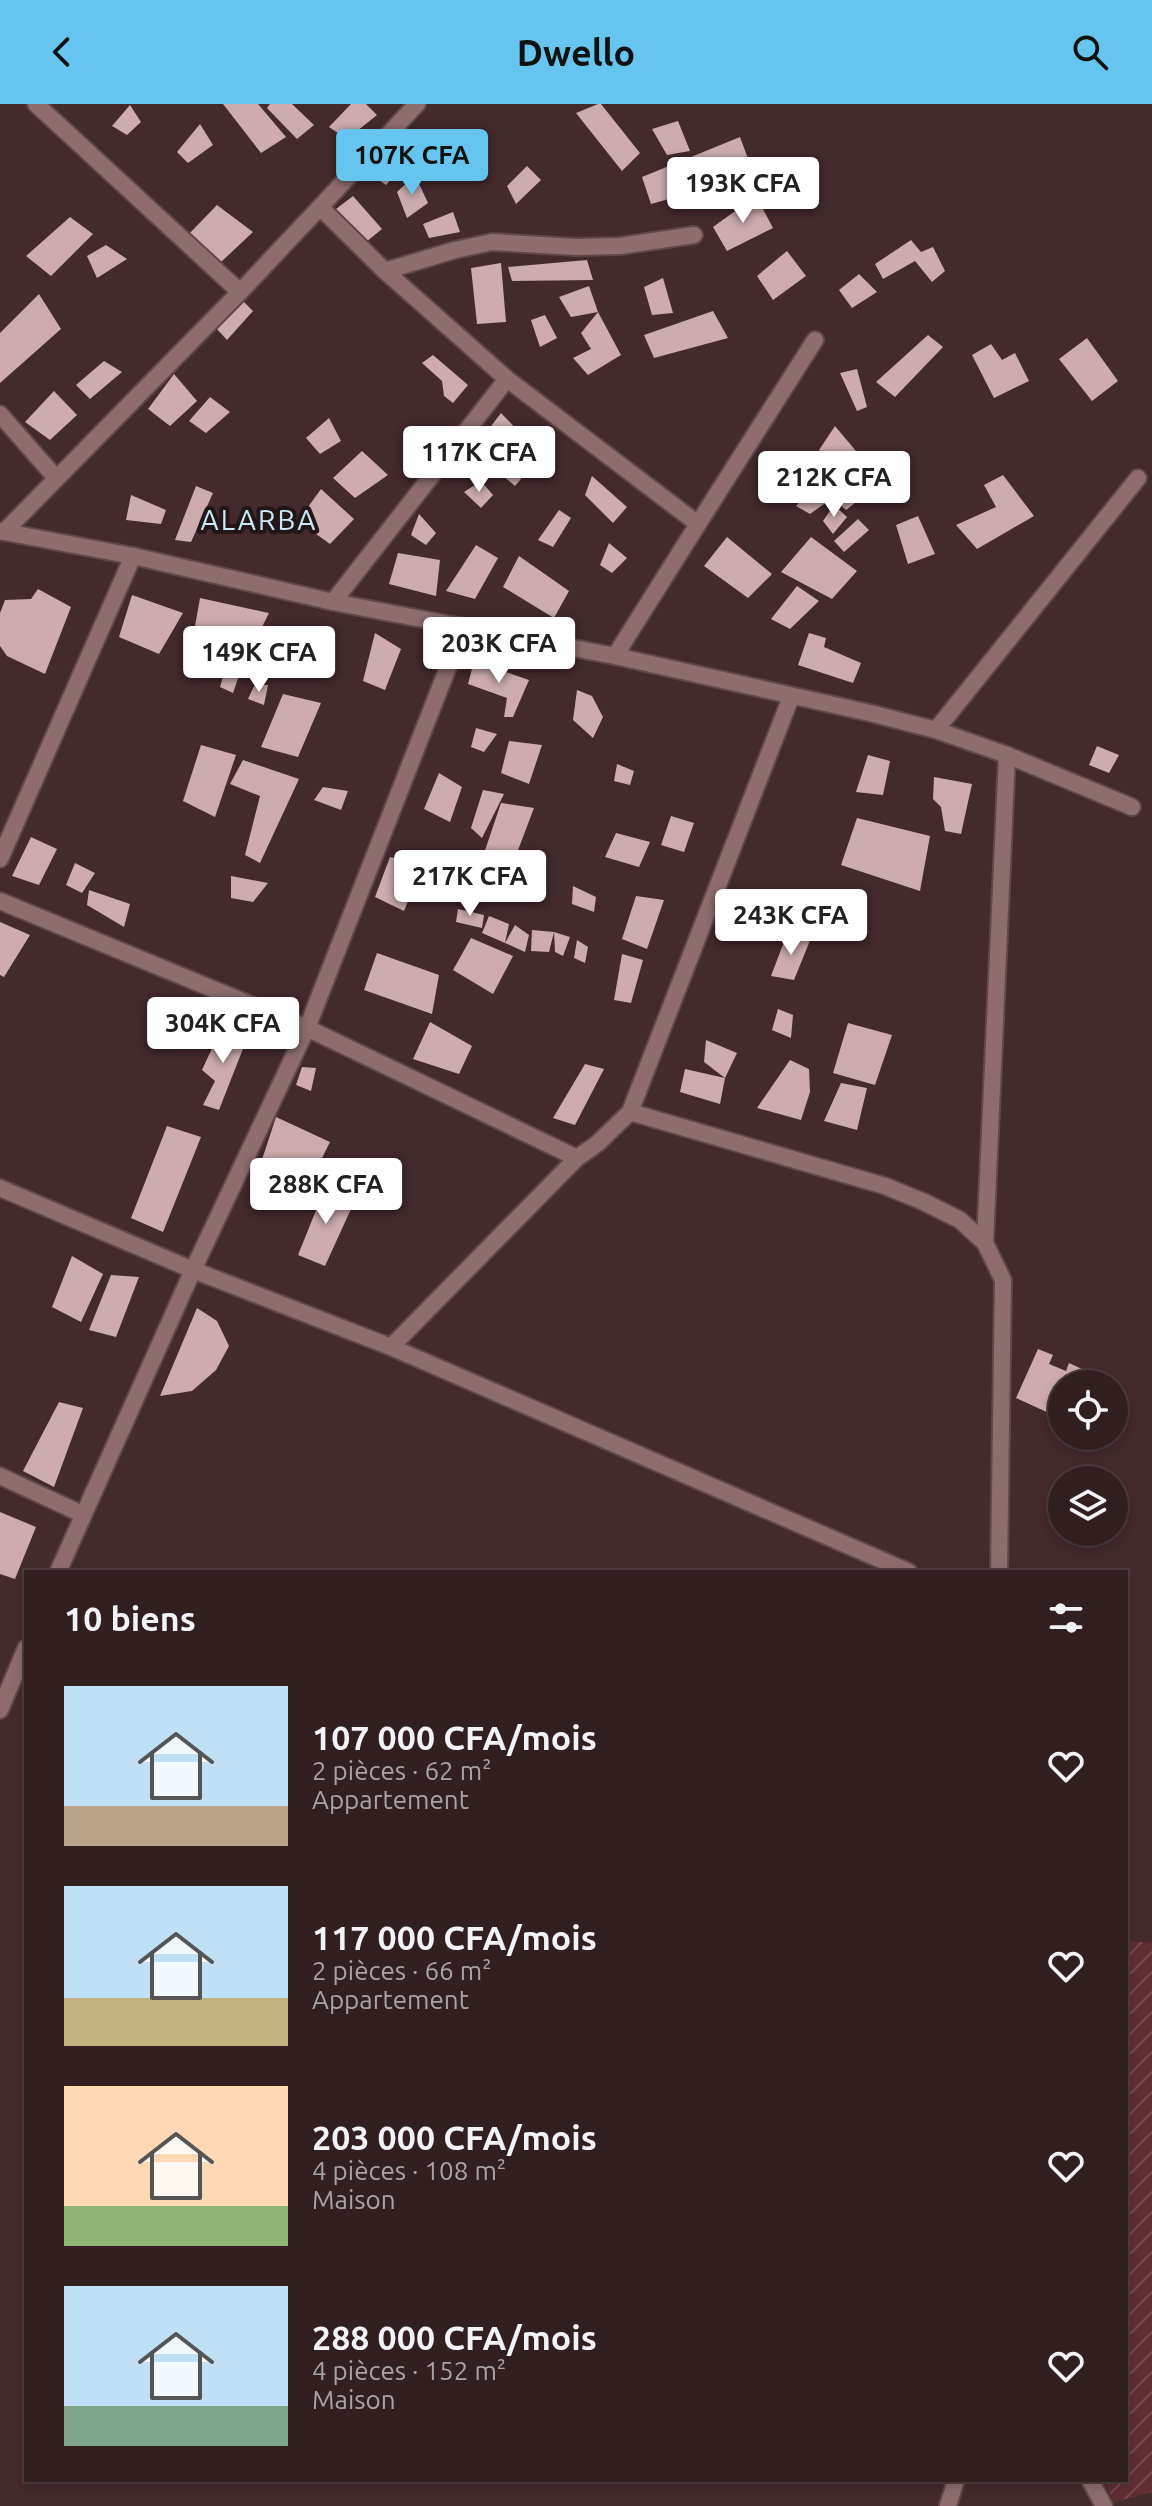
<!DOCTYPE html>
<html lang="fr">
<meta charset="utf-8">
<style>
:root{--surface:#322021;--page:#3d2d2e;--text:#f1f3f6;--muted:#a8a3a5;--line:#4d3e3f;--accent:#65c5ee}
body{margin:0;font-family:Ubuntu,sans-serif;background:var(--page);color:var(--text);height:100vh;display:flex;flex-direction:column;font-size:30px;white-space:nowrap}
*{box-sizing:border-box;margin:0}
p{font-size:26px;color:var(--muted)}
.icon{flex:none;width:44px;height:44px;fill:none;stroke:currentColor;stroke-width:2;stroke-linecap:round;stroke-linejoin:round}
.map{position:relative;flex:1;overflow:hidden}
.side{position:absolute;left:24px;top:1466px;width:1104px;height:912px;display:flex;flex-direction:column;background:var(--surface);border-radius:0px;box-shadow:0 4px 12px #0003,0 0 0 2px var(--line)}
.side>*{flex:none}
.controls{position:absolute;left:1048px;top:1266px;display:grid;gap:16px}
.controls a{display:grid;place-items:center;width:80px;height:80px;border-radius:50%;background:var(--surface);box-shadow:0 4px 12px #0003,0 0 0 2px var(--line);font-size:40px}
.price{position:absolute;translate:-50% -68px;padding:0 18px;border-radius:8px;background:#fff;color:#222;font-size:26px;line-height:52px;filter:drop-shadow(0 2px 4px #0008)}
.price::after{content:'';position:absolute;left:50%;top:48px;width:24px;height:18px;margin-left:-12px;background:inherit;clip-path:polygon(0 0,100% 0,50% 100%)}
.price.current{background:var(--accent);color:#111}
ul{padding:0;list-style:none}
li{display:flex;align-items:center;gap:24px;height:200px;padding:0 40px}
li span{display:grid;place-items:center;flex:none;width:224px;height:160px;border-radius:0px;color:#555}
li>.icon{margin-inline-start:auto}
span .icon{width:96px;height:96px;fill:#fffc;stroke-width:1}
li b{font-size:34px}
h2{display:flex;justify-content:space-between;align-items:center;height:96px;padding:0 40px;font-size:34px}
header{display:flex;justify-content:space-between;align-items:center;height:104px;padding:0 40px;background:var(--accent);color:#111;font-size:36px;font-weight:700}
.map>svg:first-child{display:block}
.garden{fill:url(#garden-furrows)}
.building{fill:#ccacae}
.lines{fill:none;stroke-linecap:round;stroke-linejoin:round}
.minor-casing{stroke:#5f4849;stroke-width:20}
.tertiary-casing{stroke:#5f4849;stroke-width:20}
.minor{stroke:#8e6d6f;stroke-width:16}
.tertiary{stroke:#8e6d6f;stroke-width:16}
.labels{text-anchor:middle;dominant-baseline:central;stroke-width:8;stroke-linejoin:round;paint-order:stroke}
.quarter-label{font-size:28px;letter-spacing:2px;fill:#c9e9f9;stroke:#221617}
</style>
<header><svg class="icon" aria-label="back" viewBox="0 0 24 24"><path d="M15 5l-7 7 7 7"/></svg>Dwello<svg class="icon" aria-label="search" viewBox="0 0 24 24"><circle cx="10" cy="10" r="6"/><path d="M15 15l6 6"/></svg></header>
<div class="map">
<svg width="1152" height="2402" viewBox="0 0 1152 2402">
<defs>
<pattern id="garden-furrows" width="10" height="10" patternUnits="userSpaceOnUse" patternTransform="scale(2)"><rect width="10" height="10" fill="#602d33"/><path d="M-1 1l2-2M0 10L10 0M9 11l2-2" fill="none" stroke="#774b50"/></pattern>
</defs>
<rect width="100%" height="100%" fill="#432a2c"/>
<!-- garden -->
<path class="garden" d="M 1126,1837 L 1152,1839 L 1152,2388 L 1114,2398 L 1104,2376 L 1126,2376 Z"/>
<!-- building -->
<path class="building" d="M 223,0 L 258,0 L 286,33 L 261,49 Z
M 270,0 L 292,0 L 314,21 L 297,35 L 267,4 Z
M 351,0 L 366,0 L 377,11 L 347,35 L 329,23 Z
M 598,0 L 601,0 L 640,49 L 622,67 L 576,9 Z
M 130,1 L 141,18 L 127,31 L 112,22 Z
M 678,17 L 690,47 L 667,51 L 652,25 Z
M 200,20 L 213,41 L 188,59 L 177,48 Z
M 394,32 L 413,51 L 386,81 L 366,67 Z
M 740,33 L 759,84 L 735,96 L 725,79 L 651,100 L 642,73 Z
M 527,62 L 541,76 L 516,100 L 507,82 Z
M 415,71 L 428,99 L 407,114 L 397,88 Z
M 353,92 L 382,125 L 366,138 L 336,105 Z
M 756,92 L 773,124 L 727,147 L 713,123 Z
M 217,101 L 253,128 L 220,159 L 188,131 Z
M 453,108 L 460,128 L 429,134 L 423,120 Z
M 70,113 L 93,130 L 51,172 L 26,152 Z
M 911,136 L 921,148 L 933,143 L 945,167 L 932,178 L 915,157 L 883,175 L 875,160 Z
M 106,141 L 127,155 L 97,174 L 87,152 Z
M 787,147 L 806,172 L 773,196 L 757,172 Z
M 587,156 L 593,176 L 512,177 L 508,163 Z
M 501,159 L 506,218 L 477,220 L 471,164 Z
M 859,170 L 877,188 L 852,204 L 839,186 Z
M 663,174 L 673,209 L 652,211 L 644,183 Z
M 589,182 L 598,208 L 621,251 L 588,271 L 573,254 L 591,245 L 581,229 L 598,208 L 571,213 L 559,193 Z
M 39,190 L 61,225 L 0,279 L 0,229 Z
M 242,196 L 253,207 L 227,236 L 216,224 Z
M 713,207 L 728,234 L 654,254 L 644,231 Z
M 545,211 L 557,234 L 540,243 L 531,216 Z
M 928,231 L 943,243 L 895,293 L 876,278 Z
M 1087,234 L 1118,277 L 1092,297 L 1059,255 Z
M 991,240 L 1002,256 L 1015,249 L 1029,277 L 994,294 L 972,251 Z
M 433,251 L 468,281 L 453,299 L 444,292 L 442,277 L 422,259 Z
M 104,257 L 122,268 L 90,295 L 76,281 Z
M 857,265 L 867,303 L 857,307 L 840,269 Z
M 174,270 L 197,297 L 170,322 L 148,305 Z
M 54,287 L 77,311 L 50,336 L 25,318 Z
M 210,293 L 230,308 L 206,329 L 189,317 Z
M 501,309 L 529,338 L 515,351 L 531,363 L 515,382 L 473,346 Z
M 329,314 L 341,337 L 320,350 L 306,334 Z
M 835,322 L 866,359 L 854,377 L 819,346 Z
M 362,347 L 388,371 L 355,394 L 333,374 Z
M 807,347 L 818,360 L 802,371 L 792,361 Z
M 871,362 L 886,375 L 846,406 L 834,395 L 841,388 L 810,410 L 796,402 L 830,366 L 845,385 Z
M 1003,371 L 1034,412 L 977,445 L 956,421 L 996,403 L 984,381 Z
M 592,372 L 627,403 L 613,419 L 585,391 Z
M 481,377 L 493,391 L 481,404 L 464,388 Z
M 196,382 L 213,389 L 191,438 L 175,436 Z
M 321,385 L 354,415 L 330,440 L 298,417 Z
M 131,391 L 166,406 L 161,420 L 126,416 Z
M 834,401 L 847,413 L 833,430 L 823,417 Z
M 559,406 L 571,414 L 553,443 L 538,436 Z
M 419,410 L 436,429 L 426,441 L 411,431 Z
M 918,412 L 935,450 L 908,460 L 896,421 Z
M 858,415 L 869,426 L 844,448 L 834,437 Z
M 727,433 L 772,470 L 748,494 L 704,462 Z
M 811,433 L 857,467 L 832,495 L 781,468 Z
M 609,439 L 627,454 L 612,469 L 600,461 Z
M 476,441 L 498,454 L 475,495 L 446,487 Z
M 398,449 L 440,456 L 436,492 L 389,480 Z
M 519,452 L 569,487 L 554,514 L 503,483 Z
M 797,482 L 819,497 L 790,525 L 771,515 Z
M 38,485 L 71,503 L 45,570 L 7,552 L 0,542 L 0,509 L 5,496 L 31,495 Z
M 132,491 L 183,509 L 159,550 L 119,533 Z
M 200,494 L 269,509 L 258,531 L 195,522 Z
M 375,529 L 401,545 L 385,586 L 363,577 Z
M 809,529 L 826,534 L 824,543 L 861,559 L 853,579 L 798,561 Z
M 230,549 L 243,560 L 233,589 L 220,583 Z
M 474,557 L 529,576 L 513,613 L 504,613 L 507,594 L 468,580 Z
M 255,580 L 268,581 L 264,601 L 248,595 Z
M 577,586 L 592,592 L 603,613 L 593,634 L 573,616 Z
M 283,590 L 321,599 L 298,653 L 261,643 Z
M 476,624 L 497,630 L 484,648 L 471,643 Z
M 509,637 L 542,641 L 529,680 L 501,669 Z
M 201,641 L 236,651 L 215,713 L 183,697 Z
M 1097,642 L 1119,651 L 1109,669 L 1089,661 Z
M 868,651 L 890,657 L 883,691 L 856,688 Z
M 243,656 L 299,675 L 260,759 L 245,751 L 260,692 L 230,680 Z
M 617,660 L 634,667 L 630,681 L 614,677 Z
M 439,669 L 462,683 L 450,718 L 424,705 Z
M 934,673 L 972,680 L 961,730 L 945,727 L 941,703 L 933,695 Z
M 323,683 L 348,687 L 341,706 L 314,696 Z
M 483,686 L 504,690 L 482,734 L 471,724 Z
M 501,699 L 534,704 L 504,783 L 475,776 Z
M 671,712 L 694,719 L 684,748 L 661,741 Z
M 857,714 L 930,732 L 920,787 L 841,761 Z
M 616,729 L 650,738 L 639,763 L 605,753 Z
M 31,733 L 57,745 L 39,781 L 12,772 Z
M 431,751 L 471,762 L 455,793 L 422,779 Z
M 390,753 L 423,761 L 404,807 L 375,793 Z
M 75,759 L 95,769 L 82,789 L 66,781 Z
M 231,772 L 268,779 L 253,798 L 231,794 Z
M 573,782 L 596,793 L 594,808 L 572,800 Z
M 89,786 L 130,800 L 124,823 L 87,801 Z
M 636,792 L 664,796 L 647,845 L 622,835 Z
M 458,805 L 484,811 L 482,824 L 456,818 Z
M 489,812 L 509,820 L 505,839 L 482,829 Z
M 0,818 L 30,831 L 4,873 L 0,871 Z
M 515,821 L 529,831 L 525,848 L 505,839 Z
M 532,826 L 554,828 L 549,848 L 531,847 Z
M 554,828 L 570,833 L 563,852 L 555,848 Z
M 787,830 L 811,834 L 794,876 L 771,872 Z
M 471,834 L 513,852 L 493,890 L 453,866 Z
M 577,836 L 588,843 L 585,859 L 574,854 Z
M 377,849 L 439,871 L 432,910 L 364,886 Z
M 622,850 L 643,856 L 631,899 L 614,896 Z
M 778,905 L 793,911 L 791,934 L 772,926 Z
M 430,918 L 472,942 L 459,970 L 413,955 Z
M 848,919 L 892,931 L 875,981 L 833,969 Z
M 220,927 L 248,932 L 219,1006 L 203,1001 L 215,977 L 202,966 Z
M 706,936 L 737,949 L 725,974 L 720,1000 L 680,988 L 685,965 L 725,974 L 704,958 Z
M 790,956 L 809,965 L 810,988 L 801,1016 L 757,1004 Z
M 585,960 L 604,965 L 575,1021 L 553,1014 Z
M 302,963 L 316,964 L 311,987 L 296,981 Z
M 841,979 L 867,984 L 857,1026 L 824,1017 Z
M 276,1013 L 330,1038 L 313,1072 L 280,1063 L 265,1090 L 253,1083 Z
M 167,1022 L 201,1033 L 163,1128 L 131,1114 Z
M 325,1084 L 356,1094 L 325,1162 L 298,1151 Z
M 72,1152 L 103,1170 L 81,1218 L 52,1203 Z
M 111,1171 L 139,1173 L 116,1233 L 89,1226 Z
M 197,1204 L 217,1217 L 229,1242 L 216,1266 L 192,1287 L 160,1292 Z
M 1038,1245 L 1053,1251 L 1049,1260 L 1066,1267 L 1069,1259 L 1095,1271 L 1091,1280 L 1062,1280 L 1062,1315 L 1016,1294 Z
M 59,1298 L 83,1304 L 54,1383 L 23,1367 Z
M 0,1408 L 36,1423 L 15,1475 L 0,1470 Z"/>
<g class="lines">
<defs>
<path id="minor" d="M 36,0 L 240,188
M 320,103 L 385,167 L 507,275 L 698,420 L 615,552
M 385,167 L 455,146 L 492,138 L 576,143 L 620,142 L 694,131
M 0,310 L 56,374
M 698,420 L 815,236
M 4,428 L 240,188 L 417,0
M 333,498 L 507,275
M 936,626 L 1138,374
M 0,755 L 133,452
M 0,797 L 307,924 L 577,1054 L 598,1039 L 630,1008 L 791,593
M 630,1008 L 885,1082 L 924,1098 L 960,1116 L 985,1139 L 1003,1176 L 999,1468
M 0,1084 L 193,1166 L 391,1243 L 909,1468
M 985,1139 L 1007,651
M 391,1243 L 577,1054
M 0,1372 L 82,1410
M 58,1468 L 193,1166 L 307,924 L 463,525
M 0,1606 L 26,1544
M 1090,2376 L 1104,2402
M 948,2402 L 956,2376"/>
<path id="tertiary" d="M 0,427 L 133,452 L 333,498 L 615,552 L 870,609 L 936,626 L 1007,651 L 1132,703"/>
</defs>
<!-- minor casing -->
<use href="#minor" class="minor-casing"/>
<!-- tertiary casing -->
<use href="#tertiary" class="tertiary-casing"/>
<!-- minor -->
<use href="#minor" class="minor"/>
<!-- tertiary -->
<use href="#tertiary" class="tertiary"/>
</g>
<g class="labels">
<!-- quarter labels -->
<g class="quarter-label">
<text x="259" y="415">ALARBA</text>
</g>
</g>
</svg>
<div class="controls">
<a><svg class="icon" aria-label="locate" viewBox="0 0 24 24"><circle cx="12" cy="12" r="6"/><path d="M12 2v4M12 18v4M2 12h4M18 12h4"/></svg></a>
<a><svg class="icon" aria-label="layers" viewBox="0 0 24 24"><path d="M12 4l9 5-9 5-9-5zM3 14l9 5 9-5"/></svg></a>
</div>
<b class="price current" style="left:412px;top:93px">107K CFA</b>
<b class="price" style="left:743px;top:121px">193K CFA</b>
<b class="price" style="left:479px;top:390px">117K CFA</b>
<b class="price" style="left:834px;top:415px">212K CFA</b>
<b class="price" style="left:499px;top:581px">203K CFA</b>
<b class="price" style="left:259px;top:590px">149K CFA</b>
<b class="price" style="left:470px;top:814px">217K CFA</b>
<b class="price" style="left:791px;top:853px">243K CFA</b>
<b class="price" style="left:223px;top:961px">304K CFA</b>
<b class="price" style="left:326px;top:1122px">288K CFA</b>
<section class="side">
<h2>10 biens<svg class="icon" aria-label="filters" viewBox="0 0 24 24"><path d="M4 7h16M4 17h16"/><circle cx="9" cy="7" r="2"/><circle cx="15" cy="17" r="2"/></svg></h2>
<ul>
<li><span style="background:linear-gradient(#bfe0f5 75%,#b9a48a 0)"><svg class="icon" aria-label="home" viewBox="0 0 24 24"><path d="M3 11l9-7 9 7M6 9v11h12V9"/></svg></span><div><b>107 000 CFA/mois</b><p>2 pièces · 62 m²</p><p>Appartement</p></div><svg class="icon" aria-label="heart" viewBox="0 0 24 24"><path d="M12 20l-8-8c-3-5 5-10 8-4 3-6 11-1 8 4z"/></svg></li>
<li><span style="background:linear-gradient(#bfe0f5 70%,#c2b280 0)"><svg class="icon" aria-label="home" viewBox="0 0 24 24"><path d="M3 11l9-7 9 7M6 9v11h12V9"/></svg></span><div><b>117 000 CFA/mois</b><p>2 pièces · 66 m²</p><p>Appartement</p></div><svg class="icon" aria-label="heart" viewBox="0 0 24 24"><path d="M12 20l-8-8c-3-5 5-10 8-4 3-6 11-1 8 4z"/></svg></li>
<li><span style="background:linear-gradient(#ffd9b3 75%,#8fb573 0)"><svg class="icon" aria-label="home" viewBox="0 0 24 24"><path d="M3 11l9-7 9 7M6 9v11h12V9"/></svg></span><div><b>203 000 CFA/mois</b><p>4 pièces · 108 m²</p><p>Maison</p></div><svg class="icon" aria-label="heart" viewBox="0 0 24 24"><path d="M12 20l-8-8c-3-5 5-10 8-4 3-6 11-1 8 4z"/></svg></li>
<li><span style="background:linear-gradient(#bfe0f5 75%,#7fa58c 0)"><svg class="icon" aria-label="home" viewBox="0 0 24 24"><path d="M3 11l9-7 9 7M6 9v11h12V9"/></svg></span><div><b>288 000 CFA/mois</b><p>4 pièces · 152 m²</p><p>Maison</p></div><svg class="icon" aria-label="heart" viewBox="0 0 24 24"><path d="M12 20l-8-8c-3-5 5-10 8-4 3-6 11-1 8 4z"/></svg></li>
</ul>
</section>
</div>
